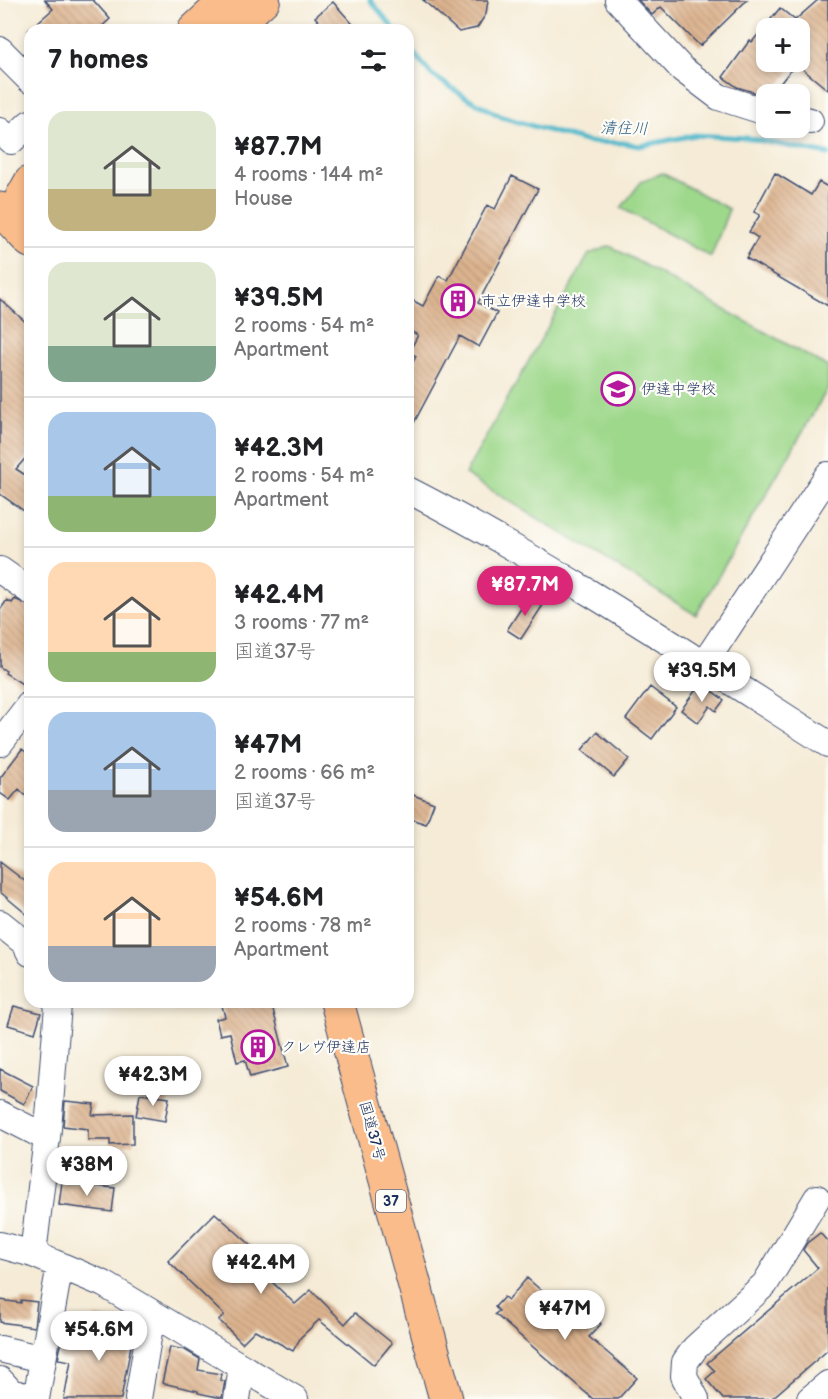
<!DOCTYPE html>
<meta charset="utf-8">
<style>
:root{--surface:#fff;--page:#f2f2f2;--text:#202124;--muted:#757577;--line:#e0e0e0;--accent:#db2777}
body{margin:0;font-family:"Balsamiq Sans","Klee One",sans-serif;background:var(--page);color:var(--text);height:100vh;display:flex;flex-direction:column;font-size:22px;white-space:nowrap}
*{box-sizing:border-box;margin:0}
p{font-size:20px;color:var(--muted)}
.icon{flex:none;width:33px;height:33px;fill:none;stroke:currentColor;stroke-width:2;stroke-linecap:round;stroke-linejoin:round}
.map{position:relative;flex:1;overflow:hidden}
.panel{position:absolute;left:24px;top:24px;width:390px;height:984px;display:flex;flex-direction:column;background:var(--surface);border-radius:18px;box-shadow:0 3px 9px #0003}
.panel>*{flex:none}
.buttons{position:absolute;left:756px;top:18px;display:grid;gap:12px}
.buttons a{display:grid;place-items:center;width:54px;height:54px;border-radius:12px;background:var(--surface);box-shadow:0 3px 9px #0003;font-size:30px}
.price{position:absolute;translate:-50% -51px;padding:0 14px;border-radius:21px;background:#fff;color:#222;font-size:20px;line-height:39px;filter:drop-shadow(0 2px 3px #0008)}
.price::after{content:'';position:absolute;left:50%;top:36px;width:18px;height:14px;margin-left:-9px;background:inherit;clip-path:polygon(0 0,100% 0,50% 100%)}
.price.current{background:var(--accent);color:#fff}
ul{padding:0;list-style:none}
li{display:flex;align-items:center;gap:18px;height:150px;padding:0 24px}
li+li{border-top:2px solid var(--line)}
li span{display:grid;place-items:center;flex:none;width:168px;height:120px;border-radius:18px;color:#555}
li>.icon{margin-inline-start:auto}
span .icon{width:72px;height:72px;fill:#fffc;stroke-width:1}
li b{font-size:26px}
h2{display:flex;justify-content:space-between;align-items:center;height:72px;padding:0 24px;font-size:26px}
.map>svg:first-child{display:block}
.green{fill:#9ed88b;stroke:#5c8474;stroke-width:1.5}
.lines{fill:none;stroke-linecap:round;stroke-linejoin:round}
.stream{stroke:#4eb8cb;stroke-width:5}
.building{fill:url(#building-back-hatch)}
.minor-casing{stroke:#3c4b70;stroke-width:28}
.major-casing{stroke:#3c4b70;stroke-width:34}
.highway-casing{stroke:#3c4b70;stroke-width:35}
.minor{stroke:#fff;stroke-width:26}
.major{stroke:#f9bc8a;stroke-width:32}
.highway{stroke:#f9bc8a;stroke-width:33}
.labels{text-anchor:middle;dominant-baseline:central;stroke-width:4.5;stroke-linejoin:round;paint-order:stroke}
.shield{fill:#fdfcf7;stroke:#5f6c8c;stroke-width:1.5}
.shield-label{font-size:14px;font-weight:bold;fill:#1b2f5e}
.poi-label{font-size:15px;fill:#1b2f5e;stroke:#fdfcf7;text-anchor:start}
.street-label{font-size:15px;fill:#1b2f5e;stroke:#fdfcf7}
.water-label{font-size:16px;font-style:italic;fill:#2d5f84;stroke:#fdfcf7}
</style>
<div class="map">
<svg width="828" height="1399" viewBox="0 0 828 1399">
<defs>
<pattern id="building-back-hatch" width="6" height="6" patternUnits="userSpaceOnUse" patternTransform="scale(1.5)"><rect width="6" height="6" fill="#dcb38e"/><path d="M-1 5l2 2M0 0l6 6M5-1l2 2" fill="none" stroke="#bc9a7d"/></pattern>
</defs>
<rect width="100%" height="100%" fill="#fdfcf7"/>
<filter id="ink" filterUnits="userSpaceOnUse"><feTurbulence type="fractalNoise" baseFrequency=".0167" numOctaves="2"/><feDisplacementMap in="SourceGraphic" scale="12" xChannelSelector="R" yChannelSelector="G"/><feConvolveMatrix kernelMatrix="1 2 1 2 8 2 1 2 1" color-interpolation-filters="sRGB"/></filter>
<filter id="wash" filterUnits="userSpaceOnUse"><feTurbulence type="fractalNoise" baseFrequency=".008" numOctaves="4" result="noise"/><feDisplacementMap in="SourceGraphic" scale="24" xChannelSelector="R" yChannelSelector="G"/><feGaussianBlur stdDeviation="1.35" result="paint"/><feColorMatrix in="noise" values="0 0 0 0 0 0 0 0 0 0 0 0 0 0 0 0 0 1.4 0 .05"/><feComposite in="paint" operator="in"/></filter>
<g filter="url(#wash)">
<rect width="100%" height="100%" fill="#f5ebd6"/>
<!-- green -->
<path class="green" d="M 662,173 L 729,209 L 711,257 L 621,208 L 641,182 Z
M 610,246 L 828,367 L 828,388 L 696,615 L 465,474 L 589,254 Z"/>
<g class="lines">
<!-- stream -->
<path class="stream" d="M 370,0 L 395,30
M 408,46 L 432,75 L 464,96 L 502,117 L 588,142 L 625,143 L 639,146 L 695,135 L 748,138 L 828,154"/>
</g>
<g id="blocks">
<!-- building -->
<path class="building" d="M 45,0 L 93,0 L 110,19 L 98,30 L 29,30 L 53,9 Z
M 423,0 L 488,0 L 486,14 L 477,28 L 459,32 Z
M 638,0 L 747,0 L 700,46 L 661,7 L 652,15 Z
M 818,0 L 828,0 L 828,90 L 800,67 L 800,28 L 766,28 L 766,62 L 797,62 L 772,94 L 766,94 L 766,96 L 737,87 L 723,77 L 750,40 L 752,42 L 780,8 L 795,20 Z
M 333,2 L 358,30 L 326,30 L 315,17 Z
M 775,173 L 811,195 L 819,182 L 828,187 L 828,306 L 746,258 L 758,238 L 749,232 L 760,215 L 754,212 Z
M 512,176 L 538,189 L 478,303 L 497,313 L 479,347 L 460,336 L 408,434 L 408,372 L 416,356 L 409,352 L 418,335 L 408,330 L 408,298 L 423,306 L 439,276 L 448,280 L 487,205 L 495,209 Z
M 0,299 L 30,326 L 30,453 L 16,469 L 30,478 L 30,515 L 0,494 Z
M 529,596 L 543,605 L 521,639 L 507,630 Z
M 15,599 L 30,606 L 30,689 L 5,673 L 6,671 L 0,667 L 0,610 L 7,600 L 12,603 Z
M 701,683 L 724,700 L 716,711 L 710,706 L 698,723 L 681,710 Z
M 650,687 L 676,707 L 652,739 L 626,719 Z
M 597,732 L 629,759 L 614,777 L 582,750 Z
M 22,749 L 30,755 L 30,800 L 19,789 L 10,800 L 0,793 L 0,778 Z
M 408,793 L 434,803 L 426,824 L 408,818 Z
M 0,862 L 30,885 L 30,917 L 0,892 Z
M 221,1002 L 271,1002 L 288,1067 L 250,1077 L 245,1060 L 237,1062 L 230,1033 L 220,1035 L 216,1019 L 225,1017 Z
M 14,1006 L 41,1013 L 35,1033 L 8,1025 Z
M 0,1069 L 33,1086 L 24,1104 L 0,1091 Z
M 140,1094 L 169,1098 L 165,1121 L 136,1116 Z
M 65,1101 L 94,1104 L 92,1115 L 133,1114 L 133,1144 L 110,1145 L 110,1140 L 88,1140 L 88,1129 L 63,1126 Z
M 62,1182 L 115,1188 L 112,1212 L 59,1205 Z
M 215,1213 L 253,1247 L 245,1256 L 295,1304 L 311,1290 L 345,1324 L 355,1313 L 392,1343 L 374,1365 L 319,1320 L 301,1337 L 293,1351 L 255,1330 L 242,1343 L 219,1320 L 224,1315 L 168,1261 Z
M 820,1233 L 828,1242 L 828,1350 L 771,1399 L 723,1399 L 706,1379 L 715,1371 L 707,1363 L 818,1268 L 803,1250 L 807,1243 Z
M 527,1278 L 569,1315 L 579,1304 L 601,1324 L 589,1337 L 637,1378 L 618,1399 L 593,1399 L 495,1314 L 499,1311 L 495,1307 L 504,1297 L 508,1300 Z
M 0,1300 L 21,1303 L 21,1300 L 37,1302 L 34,1327 L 0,1322 Z
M 96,1317 L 135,1324 L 121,1399 L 64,1399 L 71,1361 L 58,1359 L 62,1340 L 91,1345 Z
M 170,1347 L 185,1350 L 200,1359 L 198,1370 L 221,1374 L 220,1380 L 225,1381 L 222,1398 L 198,1393 L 198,1391 L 162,1383 Z"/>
</g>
</g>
<g filter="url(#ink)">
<use href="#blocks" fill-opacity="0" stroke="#3c4b70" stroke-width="1.5"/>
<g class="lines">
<defs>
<path id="minor" d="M 618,0 L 682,69 L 719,97 L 766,112
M 0,50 L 30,80
M 800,119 L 810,121
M 0,131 L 11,141 L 30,123
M 408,490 C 554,565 690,656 828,744
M 0,570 L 30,591
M 704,664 L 828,475
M 0,743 L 30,704
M 0,923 L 25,943 L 30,953
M 0,1114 L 47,1138
M 0,1245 L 33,1254 L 104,1284 L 295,1399
M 33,1254 L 48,1129 L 58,1005 L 56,1002
M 0,1349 L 43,1359
M 0,1380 L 11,1392 L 36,1399
M 36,1399 L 60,1265
M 138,1399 L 152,1314
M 237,1399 L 242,1367
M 696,1399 L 684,1376 L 685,1362 L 695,1348 L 765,1284 L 817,1198
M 810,1399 L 828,1384"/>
<path id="major" d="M 194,30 L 226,0
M 231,30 L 264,0
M 10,218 L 30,182"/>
<path id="highway" d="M 0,209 L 30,241
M 337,1002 L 446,1399"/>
</defs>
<!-- minor casing -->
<use href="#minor" class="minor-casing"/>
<!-- major casing -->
<use href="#major" class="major-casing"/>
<!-- highway casing -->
<use href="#highway" class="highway-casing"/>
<!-- minor -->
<use href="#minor" class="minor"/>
<!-- major -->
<use href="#major" class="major"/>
<!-- highway -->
<use href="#highway" class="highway"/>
</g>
</g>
<!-- icons -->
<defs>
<symbol id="building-ring" viewBox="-11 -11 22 22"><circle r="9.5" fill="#fdfcf7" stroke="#b5179e" stroke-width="1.5"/><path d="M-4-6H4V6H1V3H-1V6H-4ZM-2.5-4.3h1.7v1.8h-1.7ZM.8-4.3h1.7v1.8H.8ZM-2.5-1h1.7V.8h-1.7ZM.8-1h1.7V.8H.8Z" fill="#b5179e"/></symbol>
<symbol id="school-ring" viewBox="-11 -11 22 22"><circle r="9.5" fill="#fdfcf7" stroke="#b5179e" stroke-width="1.5"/><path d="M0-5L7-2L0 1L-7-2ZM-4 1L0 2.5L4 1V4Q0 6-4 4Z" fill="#b5179e"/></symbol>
</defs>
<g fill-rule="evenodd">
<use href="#building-ring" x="439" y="282" width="38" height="38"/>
<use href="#school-ring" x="599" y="370" width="38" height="38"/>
<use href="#building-ring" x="239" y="1028" width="38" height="38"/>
</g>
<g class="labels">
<!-- shield labels -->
<rect class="shield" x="376" y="1190" width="30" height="22" rx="4.5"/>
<g class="shield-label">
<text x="391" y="1201">37</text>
</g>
<!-- poi labels -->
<g class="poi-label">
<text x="481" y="301">市立伊達中学校</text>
<text x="641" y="389">伊達中学校</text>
<text x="281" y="1047">クレヴ伊達店</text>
</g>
<!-- street labels -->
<g class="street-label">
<text transform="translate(372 1131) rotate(75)">国道37号</text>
</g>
<!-- water labels -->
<g class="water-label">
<text transform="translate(624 129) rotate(1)">清住川</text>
</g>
</g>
</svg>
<div class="buttons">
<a>+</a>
<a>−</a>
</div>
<b class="price current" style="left:525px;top:617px">¥87.7M</b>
<b class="price" style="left:702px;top:703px">¥39.5M</b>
<b class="price" style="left:153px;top:1107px">¥42.3M</b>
<b class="price" style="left:87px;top:1197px">¥38M</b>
<b class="price" style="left:261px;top:1295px">¥42.4M</b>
<b class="price" style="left:565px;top:1341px">¥47M</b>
<b class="price" style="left:99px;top:1362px">¥54.6M</b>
<section class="panel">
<h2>7 homes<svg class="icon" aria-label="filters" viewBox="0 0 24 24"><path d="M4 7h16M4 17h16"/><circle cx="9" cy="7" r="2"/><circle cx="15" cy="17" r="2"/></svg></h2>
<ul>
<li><span style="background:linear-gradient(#dfe7d0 65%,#c2b280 0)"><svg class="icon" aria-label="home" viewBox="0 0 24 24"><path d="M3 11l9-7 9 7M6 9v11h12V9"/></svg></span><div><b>¥87.7M</b><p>4 rooms · 144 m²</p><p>House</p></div></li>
<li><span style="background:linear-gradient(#dfe7d0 70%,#7fa58c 0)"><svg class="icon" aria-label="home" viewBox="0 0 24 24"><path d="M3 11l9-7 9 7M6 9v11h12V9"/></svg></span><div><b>¥39.5M</b><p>2 rooms · 54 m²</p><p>Apartment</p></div></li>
<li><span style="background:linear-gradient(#a9c7e8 70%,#8fb573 0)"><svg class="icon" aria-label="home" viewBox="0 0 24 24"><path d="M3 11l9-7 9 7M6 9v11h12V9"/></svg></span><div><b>¥42.3M</b><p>2 rooms · 54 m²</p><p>Apartment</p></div></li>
<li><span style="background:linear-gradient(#ffd9b3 75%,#8fb573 0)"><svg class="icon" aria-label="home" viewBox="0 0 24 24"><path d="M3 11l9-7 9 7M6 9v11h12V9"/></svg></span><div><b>¥42.4M</b><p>3 rooms · 77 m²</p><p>国道37号</p></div></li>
<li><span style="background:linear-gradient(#a9c7e8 65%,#9aa5b1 0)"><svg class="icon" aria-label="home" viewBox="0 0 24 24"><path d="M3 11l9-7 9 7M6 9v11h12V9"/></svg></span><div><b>¥47M</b><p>2 rooms · 66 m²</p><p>国道37号</p></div></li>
<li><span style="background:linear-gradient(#ffd9b3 70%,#9aa5b1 0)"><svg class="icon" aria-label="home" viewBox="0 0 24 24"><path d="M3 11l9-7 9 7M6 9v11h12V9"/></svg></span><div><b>¥54.6M</b><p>2 rooms · 78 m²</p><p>Apartment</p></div></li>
</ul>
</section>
</div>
